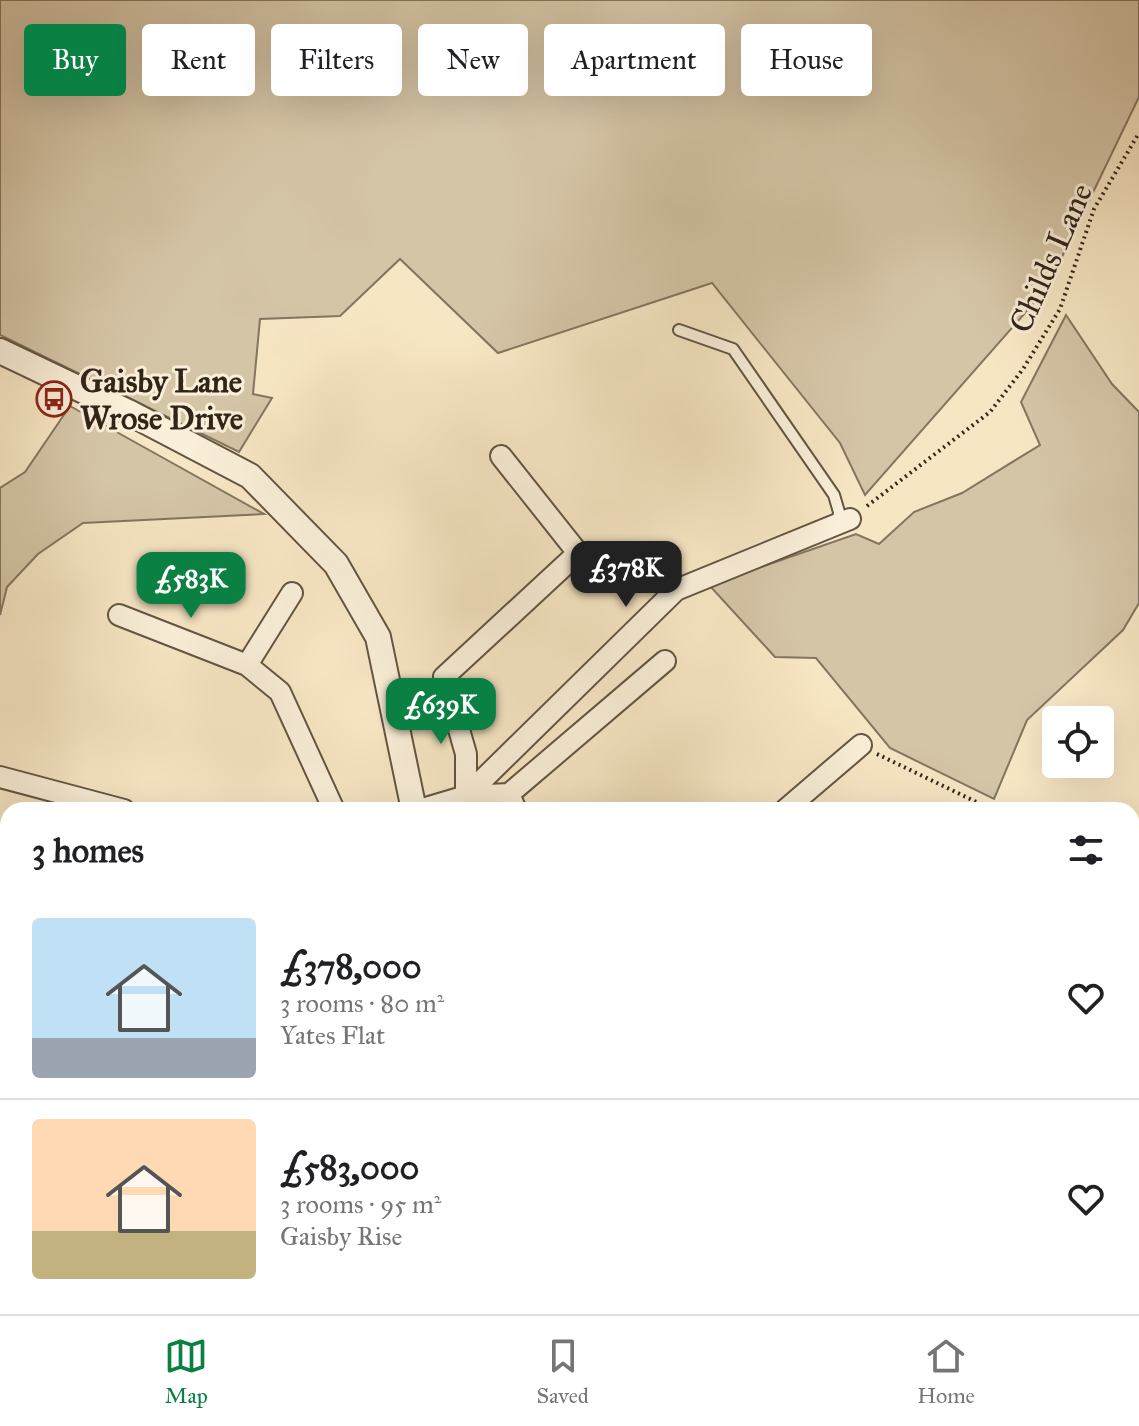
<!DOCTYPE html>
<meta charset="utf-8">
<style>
:root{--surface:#fff;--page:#f6f6f6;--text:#202124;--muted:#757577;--line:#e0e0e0;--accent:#0b8043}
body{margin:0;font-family:"IM FELL Great Primer",serif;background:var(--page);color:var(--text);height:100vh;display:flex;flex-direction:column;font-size:30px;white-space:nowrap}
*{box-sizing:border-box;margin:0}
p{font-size:26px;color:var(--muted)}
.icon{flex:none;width:44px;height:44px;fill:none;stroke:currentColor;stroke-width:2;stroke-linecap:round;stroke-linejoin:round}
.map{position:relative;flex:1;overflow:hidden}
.sheet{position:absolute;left:0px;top:802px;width:1140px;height:512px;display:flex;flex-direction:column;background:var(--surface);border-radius:24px 24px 0 0;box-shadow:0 8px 32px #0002}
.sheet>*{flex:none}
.hud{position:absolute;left:24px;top:24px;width:1092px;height:72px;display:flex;gap:16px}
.tools{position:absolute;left:1042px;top:706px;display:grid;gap:16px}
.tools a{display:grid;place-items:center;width:72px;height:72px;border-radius:8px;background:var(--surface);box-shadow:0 8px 32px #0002;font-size:40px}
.price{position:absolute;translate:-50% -68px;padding:0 18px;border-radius:16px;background:var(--accent);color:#fff;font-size:26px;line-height:52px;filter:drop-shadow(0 2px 4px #0008)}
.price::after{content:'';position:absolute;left:50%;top:48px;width:24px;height:18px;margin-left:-12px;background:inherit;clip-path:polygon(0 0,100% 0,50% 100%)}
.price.current{background:#222;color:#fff}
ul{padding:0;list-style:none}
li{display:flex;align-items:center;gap:24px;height:200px;padding:0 32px}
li+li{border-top:2px solid var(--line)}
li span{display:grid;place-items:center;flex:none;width:224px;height:160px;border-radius:8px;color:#555}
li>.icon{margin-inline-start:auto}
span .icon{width:96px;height:96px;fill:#fffc;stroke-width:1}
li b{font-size:34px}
h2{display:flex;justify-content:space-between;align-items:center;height:96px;padding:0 32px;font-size:34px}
.chip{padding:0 28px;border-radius:8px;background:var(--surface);box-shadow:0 8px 32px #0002;font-size:28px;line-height:72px}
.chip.current{background:var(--accent);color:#fff}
.tab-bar{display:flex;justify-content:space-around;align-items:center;height:112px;border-top:2px solid var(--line);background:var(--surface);font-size:22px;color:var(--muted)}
.tab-bar a{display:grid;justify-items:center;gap:4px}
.tab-bar .current{color:var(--accent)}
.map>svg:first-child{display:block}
.green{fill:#d5c5a7;stroke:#837560;stroke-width:2}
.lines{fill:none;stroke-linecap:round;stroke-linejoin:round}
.service-casing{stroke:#625543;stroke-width:14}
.minor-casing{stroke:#625543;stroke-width:24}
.tertiary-casing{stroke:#625543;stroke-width:28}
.path{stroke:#312518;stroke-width:4;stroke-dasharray:2 4;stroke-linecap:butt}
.service{stroke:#faefd9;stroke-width:10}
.minor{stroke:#faefd9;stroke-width:20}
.tertiary{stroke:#faefd9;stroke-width:24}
.labels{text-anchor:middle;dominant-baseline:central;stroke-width:6;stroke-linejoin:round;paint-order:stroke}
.street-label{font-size:32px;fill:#312518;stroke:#faefd9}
.poi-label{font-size:32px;font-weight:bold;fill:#312518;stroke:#faefd9;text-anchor:start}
</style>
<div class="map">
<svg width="1139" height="1314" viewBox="0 0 1139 1314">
<rect width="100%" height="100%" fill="#f7e6c4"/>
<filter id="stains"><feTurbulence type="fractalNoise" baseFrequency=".0025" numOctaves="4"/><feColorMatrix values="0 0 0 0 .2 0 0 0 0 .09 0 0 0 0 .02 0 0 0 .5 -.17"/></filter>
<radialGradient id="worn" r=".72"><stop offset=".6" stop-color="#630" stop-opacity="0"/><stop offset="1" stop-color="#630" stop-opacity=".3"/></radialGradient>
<!-- green -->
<path class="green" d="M 0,0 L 1139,0 L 1139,97 L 1047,288 L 865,495 L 840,443 L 712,283 L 498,353 L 400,259 L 340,316 L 260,319 L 253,394 L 272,398 L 239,452 L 0,335 Z
M 1066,315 L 1112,384 L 1139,412 L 1139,603 L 1123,630 L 1027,720 L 994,799 L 890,748 L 816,658 L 775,657 L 709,585 L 856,534 L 879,544 L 914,512 L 962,493 L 1040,445 L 1021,402 Z
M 70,406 L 264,514 L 83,523 L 38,554 L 7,587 L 0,615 L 0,488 L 25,472 Z
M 0,1228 L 8,1234 L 8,1306 L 58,1306 L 59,1314 L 0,1314 Z"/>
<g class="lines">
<defs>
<path id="service" d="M 679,330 L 733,349 L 834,495 L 839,512 L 838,523"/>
<path id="minor" d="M 292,593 L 247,665 L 280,692 L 334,810
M 119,615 L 247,665
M 0,777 L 124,810
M 509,794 L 665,661
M 466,796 L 676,590 L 850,519
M 466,796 L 509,794 L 516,810
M 419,810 L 466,796 L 466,754 L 444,677 L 578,553 L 501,456
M 785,810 L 861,745
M 0,931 L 8,931
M 0,1228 L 8,1234
M 58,1306 L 59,1314
M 472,1306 L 488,1314
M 238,1314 L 243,1306
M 367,1314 L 370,1306
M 816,1314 L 830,1306"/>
<path id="tertiary" d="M 0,351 L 128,412 L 250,476 L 336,564 L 378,637 L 414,810
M 462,1314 L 464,1306"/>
</defs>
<!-- service casing -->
<use href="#service" class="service-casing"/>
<!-- minor casing -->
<use href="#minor" class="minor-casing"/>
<!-- tertiary casing -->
<use href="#tertiary" class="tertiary-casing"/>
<!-- path -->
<path class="path" d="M 867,506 L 990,412 L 1023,369 L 1060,309 L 1094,209 L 1139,133
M 877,754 L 993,810
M 1132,916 L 1139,923
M 515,1306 L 516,1314"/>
<!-- service -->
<use href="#service" class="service"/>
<!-- minor -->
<use href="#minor" class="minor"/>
<!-- tertiary -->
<use href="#tertiary" class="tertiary"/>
</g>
<!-- icons -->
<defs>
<symbol id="bus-ring" viewBox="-11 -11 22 22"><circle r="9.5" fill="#faefd9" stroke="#8f2418" stroke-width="1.5"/><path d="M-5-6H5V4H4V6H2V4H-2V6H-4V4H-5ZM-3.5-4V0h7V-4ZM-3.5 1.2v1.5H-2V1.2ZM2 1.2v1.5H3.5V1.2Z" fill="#8f2418"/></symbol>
</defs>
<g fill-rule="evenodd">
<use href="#bus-ring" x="34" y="379" width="40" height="40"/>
</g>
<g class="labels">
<!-- street labels -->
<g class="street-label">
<text transform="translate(1051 258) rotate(-66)">Childs Lane</text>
</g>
<!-- poi labels -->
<g class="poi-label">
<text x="80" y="381">Gaisby Lane<tspan x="80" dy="37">Wrose Drive</tspan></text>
</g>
</g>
<rect width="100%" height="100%" filter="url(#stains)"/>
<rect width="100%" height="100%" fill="url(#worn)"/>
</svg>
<div class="tools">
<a><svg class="icon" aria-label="locate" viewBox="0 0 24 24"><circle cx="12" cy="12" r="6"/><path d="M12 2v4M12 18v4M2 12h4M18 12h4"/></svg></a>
</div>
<b class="price current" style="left:626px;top:609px">£378K</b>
<b class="price" style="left:191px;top:620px">£583K</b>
<b class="price" style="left:441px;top:746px">£639K</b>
<div class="hud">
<a class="chip current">Buy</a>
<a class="chip">Rent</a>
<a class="chip">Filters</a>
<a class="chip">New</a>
<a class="chip">Apartment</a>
<a class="chip">House</a>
</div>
<section class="sheet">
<h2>3 homes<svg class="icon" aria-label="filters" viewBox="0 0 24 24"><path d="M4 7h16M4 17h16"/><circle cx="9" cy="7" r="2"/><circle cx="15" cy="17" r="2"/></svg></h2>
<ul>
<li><span style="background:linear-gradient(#bfe0f5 75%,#9aa5b1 0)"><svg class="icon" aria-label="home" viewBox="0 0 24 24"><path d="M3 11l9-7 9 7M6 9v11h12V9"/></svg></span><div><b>£378,000</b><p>3 rooms · 80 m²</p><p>Yates Flat</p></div><svg class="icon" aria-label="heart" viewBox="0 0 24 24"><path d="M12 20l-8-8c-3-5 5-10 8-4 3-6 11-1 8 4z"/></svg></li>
<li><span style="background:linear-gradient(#ffd9b3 70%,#c2b280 0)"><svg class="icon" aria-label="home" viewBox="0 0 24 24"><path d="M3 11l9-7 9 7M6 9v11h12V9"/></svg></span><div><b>£583,000</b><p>3 rooms · 95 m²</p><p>Gaisby Rise</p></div><svg class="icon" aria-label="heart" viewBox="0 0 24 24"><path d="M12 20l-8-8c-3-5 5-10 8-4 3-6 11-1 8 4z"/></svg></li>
</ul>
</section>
</div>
<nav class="tab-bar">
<a class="current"><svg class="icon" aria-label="map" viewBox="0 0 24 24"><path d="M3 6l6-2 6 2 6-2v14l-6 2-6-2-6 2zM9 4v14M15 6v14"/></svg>Map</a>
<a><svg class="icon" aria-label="saved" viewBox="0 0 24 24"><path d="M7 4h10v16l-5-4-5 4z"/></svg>Saved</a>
<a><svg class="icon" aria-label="home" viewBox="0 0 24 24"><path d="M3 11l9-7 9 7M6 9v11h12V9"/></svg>Home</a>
</nav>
